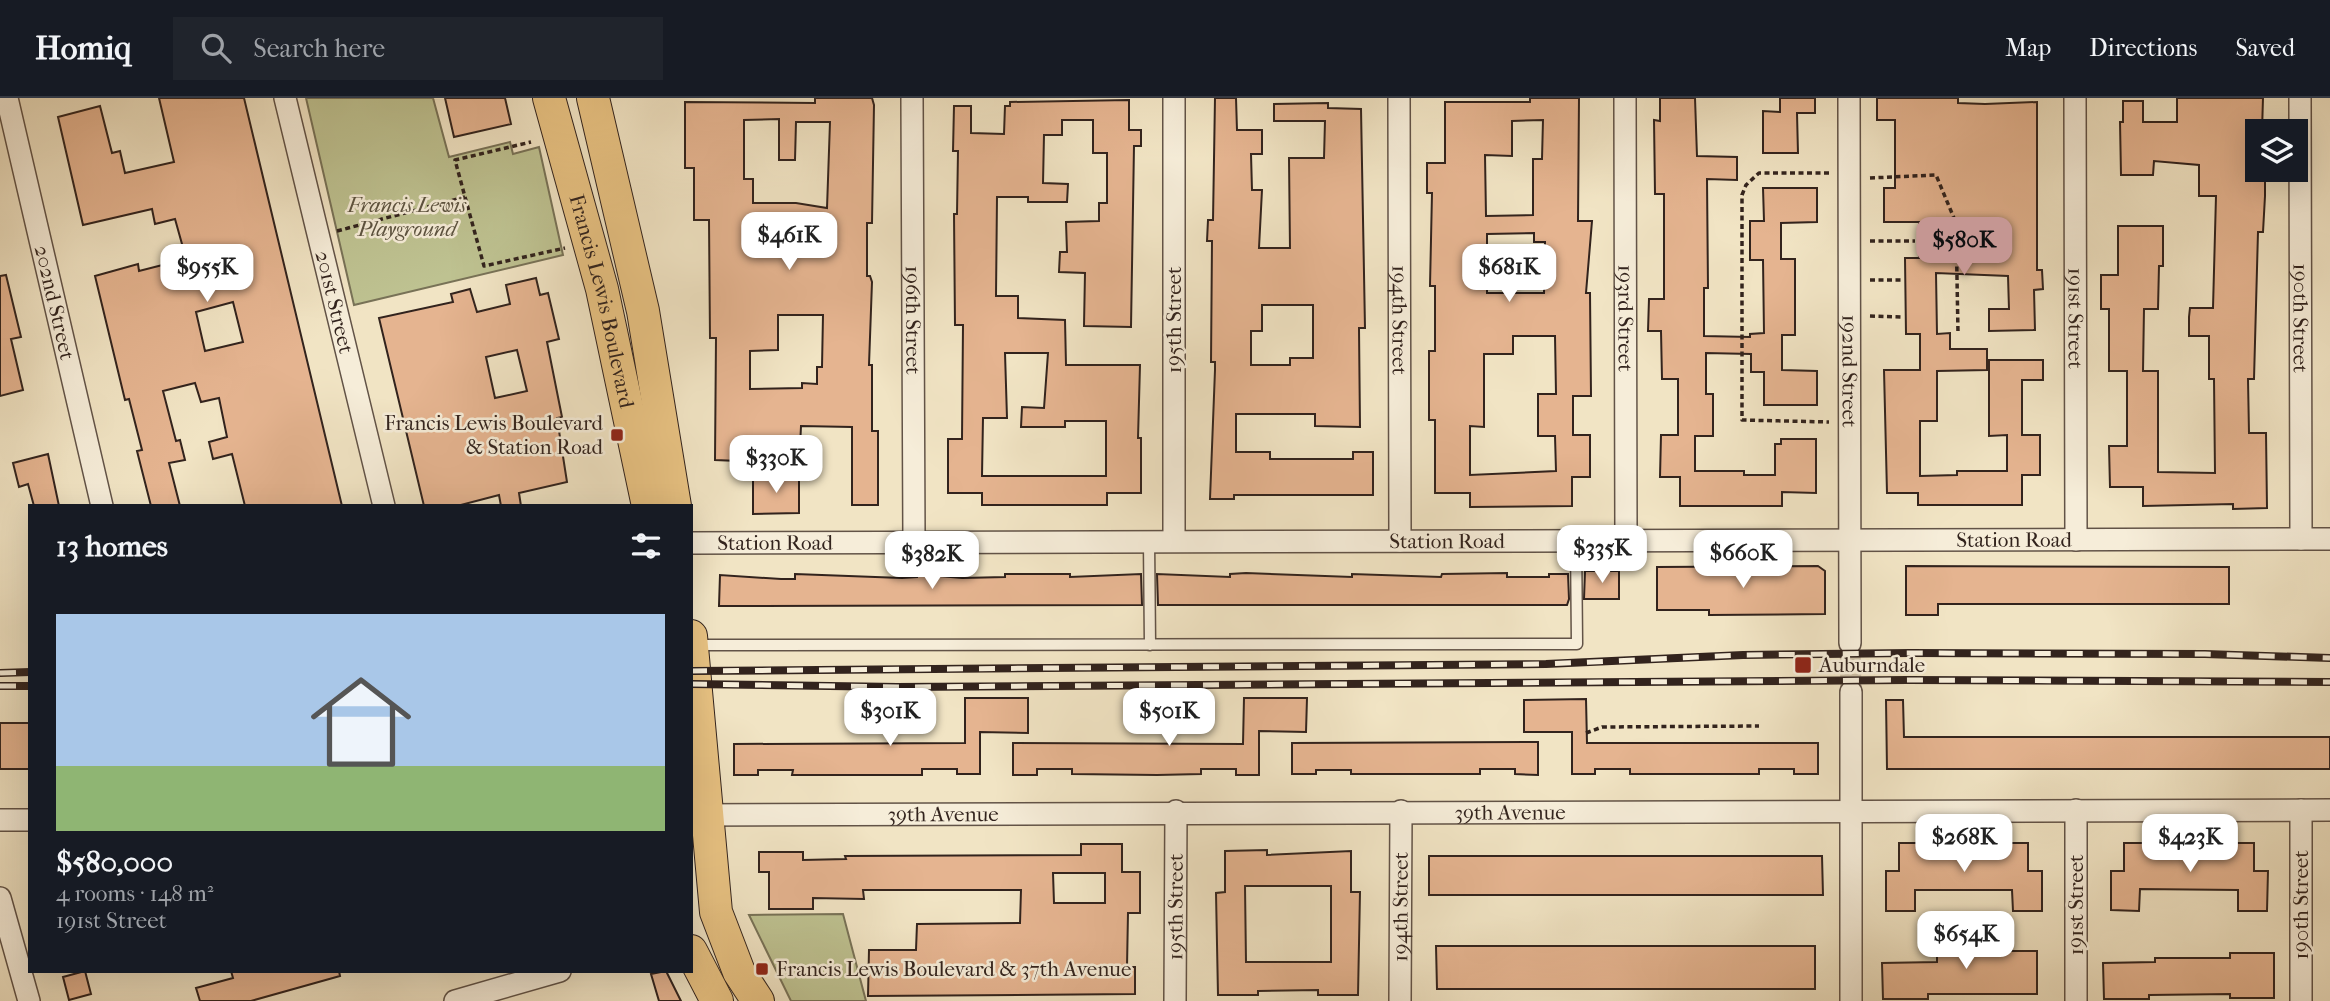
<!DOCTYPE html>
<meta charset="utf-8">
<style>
:root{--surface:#171b24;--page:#20242c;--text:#f1f3f6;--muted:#9ea1a6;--line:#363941;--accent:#c59692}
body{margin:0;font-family:"IM FELL French Canon",serif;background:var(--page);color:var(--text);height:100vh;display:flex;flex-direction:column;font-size:26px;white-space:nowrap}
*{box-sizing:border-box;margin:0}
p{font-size:23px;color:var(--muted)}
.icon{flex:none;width:38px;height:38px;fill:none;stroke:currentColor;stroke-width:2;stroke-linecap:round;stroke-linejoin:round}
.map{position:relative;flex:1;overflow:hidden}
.details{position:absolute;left:28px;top:406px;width:665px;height:469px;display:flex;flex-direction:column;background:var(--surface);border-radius:0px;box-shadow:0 7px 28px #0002}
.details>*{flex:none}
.controls{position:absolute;left:2245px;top:21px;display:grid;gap:14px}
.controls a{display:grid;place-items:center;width:63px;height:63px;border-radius:0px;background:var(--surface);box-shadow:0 7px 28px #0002;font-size:35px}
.price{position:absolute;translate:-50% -60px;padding:0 16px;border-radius:14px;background:#fff;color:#222;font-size:23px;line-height:46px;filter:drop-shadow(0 2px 4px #0008)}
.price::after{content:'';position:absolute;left:50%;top:42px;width:21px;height:16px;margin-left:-10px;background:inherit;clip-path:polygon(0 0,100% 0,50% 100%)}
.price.active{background:var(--accent);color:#111}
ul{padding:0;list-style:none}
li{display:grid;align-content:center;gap:14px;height:371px;padding:0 28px}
li span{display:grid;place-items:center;height:217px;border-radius:0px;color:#555}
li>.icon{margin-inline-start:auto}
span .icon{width:126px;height:126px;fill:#fffc;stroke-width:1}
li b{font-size:30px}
h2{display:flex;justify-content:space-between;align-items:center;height:84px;padding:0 28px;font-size:30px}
header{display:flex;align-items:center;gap:42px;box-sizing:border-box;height:98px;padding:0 35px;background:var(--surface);border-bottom:2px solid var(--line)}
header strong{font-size:33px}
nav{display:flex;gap:38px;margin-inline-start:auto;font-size:24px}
.search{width:490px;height:63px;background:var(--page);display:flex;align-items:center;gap:18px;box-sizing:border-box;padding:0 24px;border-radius:0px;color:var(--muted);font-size:26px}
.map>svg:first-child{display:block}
.green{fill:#bec291;stroke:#787257;stroke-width:2}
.building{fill:#e5b490;stroke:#32231d;stroke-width:2;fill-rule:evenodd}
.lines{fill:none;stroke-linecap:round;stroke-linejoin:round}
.street-tunnel{stroke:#cbbda3;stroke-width:21;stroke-dasharray:21 10;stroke-linecap:butt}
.lane-casing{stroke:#625347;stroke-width:13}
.street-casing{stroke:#625347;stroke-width:24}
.primary-casing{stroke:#32231d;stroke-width:34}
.path{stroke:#32231d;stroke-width:3.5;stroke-dasharray:5 3.5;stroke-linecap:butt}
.lane{stroke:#f6edd9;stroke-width:10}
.street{stroke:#f6edd9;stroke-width:21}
.primary{stroke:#e8c282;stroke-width:32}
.rail-casing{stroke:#32231d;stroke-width:8}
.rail{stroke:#f6edd9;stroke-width:5;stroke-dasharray:16;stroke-linecap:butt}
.poi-dot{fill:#8f2418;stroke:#f6edd9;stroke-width:2.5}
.labels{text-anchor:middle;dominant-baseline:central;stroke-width:5;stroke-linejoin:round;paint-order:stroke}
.park-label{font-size:21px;font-style:italic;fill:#5c5340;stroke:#f6edd9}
.street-label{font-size:21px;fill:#32231d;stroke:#f6edd9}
.poi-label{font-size:21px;fill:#32231d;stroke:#f6edd9;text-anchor:start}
</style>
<header>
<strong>Homiq</strong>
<div class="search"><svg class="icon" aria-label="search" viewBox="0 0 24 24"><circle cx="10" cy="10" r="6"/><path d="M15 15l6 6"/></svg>Search here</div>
<nav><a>Map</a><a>Directions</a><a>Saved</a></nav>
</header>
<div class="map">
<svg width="2330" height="903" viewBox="0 0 2330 903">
<rect width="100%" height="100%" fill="#f1e4c4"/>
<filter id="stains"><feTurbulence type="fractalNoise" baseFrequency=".00286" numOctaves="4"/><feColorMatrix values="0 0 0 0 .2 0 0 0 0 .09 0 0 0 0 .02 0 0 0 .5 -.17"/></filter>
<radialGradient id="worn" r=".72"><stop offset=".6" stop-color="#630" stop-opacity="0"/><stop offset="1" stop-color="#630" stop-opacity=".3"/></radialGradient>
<!-- green -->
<path class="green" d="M 306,0 L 433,0 L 449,59 L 510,44 L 513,56 L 539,49 L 563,157 L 354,207 Z
M 843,816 L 866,903 L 791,903 L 749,817 Z"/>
<!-- building -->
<path class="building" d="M 159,0 L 244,0 L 342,408 L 245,408 L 232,356 L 213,361 L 209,344 L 227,339 L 219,300 L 201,304 L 195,285 L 163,293 L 176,343 L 180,342 L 185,362 L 169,365 L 180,408 L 151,408 L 137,353 L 142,352 L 129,301 L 125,302 L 95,178 L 138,166 L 139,173 L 186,161 L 182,146 L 175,121 L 155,126 L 152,111 L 83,127 L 58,19 L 100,8 L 112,55 L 120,53 L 125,75 L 174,64 ZM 233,204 L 243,244 L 205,253 L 196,214 Z
M 445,0 L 505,0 L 511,26 L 454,39 Z
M 815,0 L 872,0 L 874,7 L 872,125 L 867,125 L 867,178 L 870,178 L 872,184 L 869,267 L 872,267 L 872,333 L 878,333 L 878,407 L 852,407 L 852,329 L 801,328 L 800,349 L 770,349 L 764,364 L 715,362 L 716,240 L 710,240 L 709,122 L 694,122 L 694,70 L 685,70 L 685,4 L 815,5 ZM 779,21 L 779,62 L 795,62 L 796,24 L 830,24 L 827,110 L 796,105 L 753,105 L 753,81 L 744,81 L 744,22 ZM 778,217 L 823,217 L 822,269 L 817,269 L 817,286 L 802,285 L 802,290 L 750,291 L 750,253 L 778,252 Z
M 1215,0 L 1236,0 L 1237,32 L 1262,32 L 1262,56 L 1251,56 L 1252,92 L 1262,92 L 1259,150 L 1290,150 L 1289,60 L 1324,60 L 1325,23 L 1274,23 L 1274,6 L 1328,5 L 1328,10 L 1361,11 L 1365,230 L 1359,230 L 1360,329 L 1315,328 L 1315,316 L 1236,316 L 1236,354 L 1270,354 L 1270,361 L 1353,361 L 1353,354 L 1373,354 L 1373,397 L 1234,397 L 1234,401 L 1210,401 L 1215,272 L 1215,264 L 1211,264 L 1212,143 L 1207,143 L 1208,122 L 1213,122 ZM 1262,207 L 1313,207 L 1313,260 L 1290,260 L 1290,267 L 1251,267 L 1251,233 L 1262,233 Z
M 1530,0 L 1579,0 L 1578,123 L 1592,123 L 1586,195 L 1590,195 L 1591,298 L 1573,298 L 1573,337 L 1590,337 L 1590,379 L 1572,379 L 1572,408 L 1470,409 L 1470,395 L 1435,395 L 1435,322 L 1429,322 L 1429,253 L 1435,253 L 1435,188 L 1430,188 L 1432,95 L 1427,95 L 1427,65 L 1445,65 L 1445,4 L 1530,4 ZM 1543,22 L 1542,61 L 1533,61 L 1533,117 L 1486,118 L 1485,57 L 1512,58 L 1512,23 ZM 1534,135 L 1534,144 L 1545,144 L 1544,195 L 1487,195 L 1487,136 ZM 1513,238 L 1555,238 L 1556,296 L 1538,296 L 1538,338 L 1555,338 L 1556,373 L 1470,377 L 1470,328 L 1484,329 L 1484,256 L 1513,256 Z
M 1660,0 L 1695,0 L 1697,58 L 1737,59 L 1737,82 L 1707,81 L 1708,190 L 1704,190 L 1704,238 L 1750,239 L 1750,236 L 1764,235 L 1763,162 L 1750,162 L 1750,123 L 1764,123 L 1763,90 L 1817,90 L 1817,124 L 1781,125 L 1781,161 L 1795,161 L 1795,237 L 1782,237 L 1782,272 L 1817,273 L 1817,307 L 1764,307 L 1764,274 L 1751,274 L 1751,256 L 1706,255 L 1706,296 L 1713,296 L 1713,338 L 1695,338 L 1695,373 L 1744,373 L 1744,377 L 1775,377 L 1775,346 L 1781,346 L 1781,341 L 1816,341 L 1816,395 L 1782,394 L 1782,408 L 1680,408 L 1680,379 L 1660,379 L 1661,337 L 1678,337 L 1678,281 L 1662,281 L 1661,233 L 1648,233 L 1649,201 L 1664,201 L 1664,96 L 1655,96 L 1654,22 L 1660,23 Z
M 1780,0 L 1815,0 L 1815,15 L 1797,15 L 1798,55 L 1763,55 L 1763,13 L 1780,14 Z
M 1877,0 L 1958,0 L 1958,5 L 1985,6 L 2037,4 L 2037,172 L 2042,172 L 2043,191 L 2034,192 L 2035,232 L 1989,233 L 1989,211 L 2009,211 L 2008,178 L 1936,175 L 1937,236 L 1950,235 L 1950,251 L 1987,251 L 1987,272 L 1937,273 L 1937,323 L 1920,323 L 1920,378 L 1957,377 L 1957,373 L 2007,373 L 2007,337 L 1989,338 L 1989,262 L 2043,262 L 2043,282 L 2022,282 L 2022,337 L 2040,337 L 2040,377 L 2022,377 L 2022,407 L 1918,407 L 1918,395 L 1887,395 L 1884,272 L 1920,272 L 1920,236 L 1906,236 L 1905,160 L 1919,160 L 1919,124 L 1884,124 L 1884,90 L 1895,90 L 1895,22 L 1877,22 Z
M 2177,0 L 2263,0 L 2262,33 L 2258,33 L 2258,72 L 2265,72 L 2265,98 L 2263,134 L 2258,134 L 2254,281 L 2248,281 L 2249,335 L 2266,335 L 2267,410 L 2233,411 L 2233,406 L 2143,408 L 2143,389 L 2110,389 L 2109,348 L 2127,348 L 2127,273 L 2109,273 L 2109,211 L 2101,211 L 2101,177 L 2118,177 L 2118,128 L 2163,128 L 2163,168 L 2159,168 L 2158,211 L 2144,211 L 2143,273 L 2158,273 L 2158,374 L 2215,375 L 2214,281 L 2209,281 L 2209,238 L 2189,238 L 2189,219 L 2190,210 L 2213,210 L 2216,98 L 2199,98 L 2199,67 L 2154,63 L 2153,77 L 2121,77 L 2120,24 L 2123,24 L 2123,3 L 2143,3 L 2143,24 L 2177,24 Z
M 1129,2 L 1129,32 L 1141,32 L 1141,48 L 1134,48 L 1131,229 L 1084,228 L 1085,175 L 1059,174 L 1060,154 L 1067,154 L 1066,124 L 1099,123 L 1099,105 L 1107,105 L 1107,55 L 1093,55 L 1093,22 L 1062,22 L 1062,37 L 1044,37 L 1043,85 L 1068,86 L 1067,104 L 1028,104 L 1028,99 L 997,99 L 996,198 L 1018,198 L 1018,220 L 1065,222 L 1066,267 L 1140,267 L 1138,340 L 1141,340 L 1141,395 L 1107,395 L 1107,407 L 982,407 L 982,395 L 948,395 L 948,341 L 962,341 L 963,227 L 955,227 L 954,116 L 957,116 L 958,53 L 953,53 L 954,8 L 971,8 L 971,35 L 1004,36 L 1005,8 L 1010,8 L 1010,4 ZM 1005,255 L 1048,255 L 1044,310 L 1022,309 L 1021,329 L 1065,329 L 1065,323 L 1106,323 L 1106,378 L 982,378 L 983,320 L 1007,320 Z
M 6,177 L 21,239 L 11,241 L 23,292 L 0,298 L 0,178 Z
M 536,180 L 540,197 L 548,195 L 559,241 L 547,244 L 562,319 L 557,320 L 567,384 L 519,395 L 521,408 L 501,408 L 499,397 L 457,408 L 424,408 L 379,220 L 453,204 L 451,196 L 470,191 L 477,214 L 510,206 L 506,187 ZM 517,252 L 527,293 L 495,300 L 486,259 Z
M 48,356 L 59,408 L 34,408 L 28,386 L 19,389 L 13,365 Z
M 753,378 L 799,380 L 799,415 L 753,416 Z
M 1818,468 L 1825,473 L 1825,516 L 1709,517 L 1709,512 L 1657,512 L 1657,469 Z
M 1906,468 L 2229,469 L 2229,506 L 1938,506 L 1938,517 L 1906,517 Z
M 1585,473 L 1619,473 L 1619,501 L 1584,501 Z
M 1246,475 L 1352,479 L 1352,476 L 1441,479 L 1442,476 L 1507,475 L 1507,479 L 1549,479 L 1549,476 L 1568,476 L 1569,501 L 1567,507 L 1158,507 L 1157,476 L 1230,479 L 1230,476 Z
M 795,476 L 902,480 L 917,479 L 917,476 L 962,480 L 1005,479 L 1005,476 L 1070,476 L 1070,479 L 1141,476 L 1142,507 L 719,508 L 720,477 L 781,481 L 795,481 Z
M 965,600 L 1028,600 L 1028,635 L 980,634 L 980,676 L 957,676 L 957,671 L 922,671 L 922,677 L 792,677 L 793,672 L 758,672 L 758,677 L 734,677 L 734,646 L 965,645 Z
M 1244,600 L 1307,600 L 1306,634 L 1259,633 L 1259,677 L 1236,677 L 1236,671 L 1201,671 L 1201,676 L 1157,677 L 1072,676 L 1072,671 L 1037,671 L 1037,677 L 1013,677 L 1013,645 L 1243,646 Z
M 1586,601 L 1587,645 L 1818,645 L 1818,676 L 1794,676 L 1794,671 L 1759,671 L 1759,676 L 1630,676 L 1630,671 L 1595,671 L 1595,676 L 1572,676 L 1572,634 L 1524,634 L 1524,602 Z
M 1886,602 L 1903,602 L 1904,639 L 2330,639 L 2330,671 L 1887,671 Z
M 0,625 L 30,625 L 30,671 L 0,671 Z
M 1538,644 L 1538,677 L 1515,676 L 1515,671 L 1480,671 L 1480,676 L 1351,676 L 1351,672 L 1316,672 L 1316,676 L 1292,676 L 1292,645 Z
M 1899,745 L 1944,745 L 1944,758 L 1984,758 L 1984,745 L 2028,745 L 2028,773 L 2042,773 L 2042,813 L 2013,813 L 2012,792 L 1915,792 L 1915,813 L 1886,813 L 1886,773 L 1899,773 Z
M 2124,745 L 2169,745 L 2169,757 L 2209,758 L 2209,745 L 2254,745 L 2254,773 L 2268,773 L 2267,813 L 2238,813 L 2238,792 L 2140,791 L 2139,813 L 2111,812 L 2111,773 L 2124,773 Z
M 1081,746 L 1122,746 L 1122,774 L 1140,774 L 1140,815 L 1128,815 L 1127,869 L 1135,869 L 1135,896 L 868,898 L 869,852 L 916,852 L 917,826 L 1020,825 L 1021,792 L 863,792 L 864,801 L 813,800 L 813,811 L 769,811 L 769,774 L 759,774 L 759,754 L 803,754 L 803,762 L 846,761 L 845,758 L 1081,757 ZM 1053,775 L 1105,775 L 1105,805 L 1054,805 Z
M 1267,752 L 1267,757 L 1351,753 L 1351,794 L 1360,794 L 1358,897 L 1318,897 L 1318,892 L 1258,893 L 1258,897 L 1218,897 L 1216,795 L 1225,794 L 1225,753 ZM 1245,788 L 1331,788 L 1331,864 L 1246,864 Z
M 1429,758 L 1822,758 L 1823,797 L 1429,797 Z
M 1981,824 L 2005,824 L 2006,853 L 2037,853 L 2037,896 L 1928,896 L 1928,901 L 1883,901 L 1882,865 L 1937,864 L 1937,850 L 1981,850 Z
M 1436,848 L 1815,848 L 1815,891 L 1437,891 Z
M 2230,855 L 2274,855 L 2274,900 L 2230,900 L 2230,896 L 2149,897 L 2149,901 L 2104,901 L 2103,865 L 2155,864 L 2155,860 L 2230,860 Z
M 85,873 L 91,896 L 69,902 L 63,879 Z
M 231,873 L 339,873 L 340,878 L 251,903 L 200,903 L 196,890 L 233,880 Z
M 666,873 L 681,903 L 659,903 L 651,876 Z"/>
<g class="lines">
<!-- street-tunnel -->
<path class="street-tunnel" d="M 1850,545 L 1851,594"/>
<defs>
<path id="lane" d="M 1149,443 L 1150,547
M 695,547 L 1577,546 L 1576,442"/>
<g id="street">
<path id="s1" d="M 7,0 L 102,408"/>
<path id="s2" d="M 285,0 L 384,408"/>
<path id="s3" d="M 912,0 L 914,443"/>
<path d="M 1174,0 L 1174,443"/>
<path id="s4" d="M 1399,0 L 1400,443"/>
<path id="s5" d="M 1625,0 L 1626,441"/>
<path id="s6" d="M 1849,0 L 1850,545"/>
<path id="s7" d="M 2075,0 L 2076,442"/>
<path id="s8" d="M 2300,0 L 2301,441"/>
<path id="s9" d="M 691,445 L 2330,441"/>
<path d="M 1851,594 L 1851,903"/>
<path d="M 2076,712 L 2076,903"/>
<path d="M 2301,712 L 2301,903"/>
<path id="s10" d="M 691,717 L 2330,712"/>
<path d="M 0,722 L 30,722"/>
<path d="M 0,800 L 29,903"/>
<path d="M 455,903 L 560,873"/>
<path id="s11" d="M 1175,903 L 1176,713"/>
<path id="s12" d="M 1400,903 L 1401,713"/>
</g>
<g id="primary">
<path id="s13" d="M 549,0 L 602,191 L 648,408"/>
<path d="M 593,0 L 643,213 L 675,408"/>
<path d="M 691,538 L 716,814 L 739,874 L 758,903"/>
<path d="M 691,853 L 717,903"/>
</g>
</defs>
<!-- lane casing -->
<use href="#lane" class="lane-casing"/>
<!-- street casing -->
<use href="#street" class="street-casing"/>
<!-- primary casing -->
<use href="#primary" class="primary-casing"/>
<!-- path -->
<path class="path" d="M 1829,75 L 1759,75 L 1746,87 L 1742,97 L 1742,322 L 1829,324
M 1870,80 L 1936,77 L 1956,125 L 1958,235
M 465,99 L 484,168 L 565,150
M 337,133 L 465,99 L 455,62 L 531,44
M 1870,143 L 1915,143
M 1870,182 L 1901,182
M 1870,218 L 1901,219
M 1586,635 L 1602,629 L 1759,628"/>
<!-- lane -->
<use href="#lane" class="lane"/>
<!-- street -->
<use href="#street" class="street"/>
<!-- primary -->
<use href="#primary" class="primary"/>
<defs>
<path id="rail" d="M 691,573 L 1546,566 L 1743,557 L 1910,555 L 2205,556 L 2330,560
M 0,575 L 30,574
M 691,586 L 897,589 L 1908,582 L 2330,584
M 0,588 L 30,588"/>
</defs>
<!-- rail casing -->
<use href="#rail" class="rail-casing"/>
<!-- rail -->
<use href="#rail" class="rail"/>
</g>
<!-- markers -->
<g class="poi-dot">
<rect x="610" y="330" width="14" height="14" rx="3.5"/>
<rect x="1794" y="558" width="18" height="18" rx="3.5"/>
<rect x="755" y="864" width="14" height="14" rx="3.5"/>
</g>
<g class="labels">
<!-- park labels -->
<g class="park-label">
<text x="407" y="107">Francis Lewis<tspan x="407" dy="24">Playground</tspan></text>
</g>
<!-- street labels -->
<g class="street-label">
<text stroke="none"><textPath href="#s13" startOffset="210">Francis Lewis Boulevard</textPath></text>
<text stroke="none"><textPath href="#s1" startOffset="210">202nd Street</textPath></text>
<text stroke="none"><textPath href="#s2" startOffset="210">201st Street</textPath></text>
<text stroke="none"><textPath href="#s3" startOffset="222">196th Street</textPath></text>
<text stroke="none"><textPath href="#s5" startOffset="220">193rd Street</textPath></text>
<text stroke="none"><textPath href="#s7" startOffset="220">191st Street</textPath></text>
<text stroke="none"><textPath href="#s8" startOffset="220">190th Street</textPath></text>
<text transform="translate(1174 222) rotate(-90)">195th Street</text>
<text stroke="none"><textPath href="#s4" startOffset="222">194th Street</textPath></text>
<text stroke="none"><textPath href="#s6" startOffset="273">192nd Street</textPath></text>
<text stroke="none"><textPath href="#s9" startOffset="1323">Station Road</textPath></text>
<text stroke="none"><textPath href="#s9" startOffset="756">Station Road</textPath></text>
<text stroke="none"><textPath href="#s9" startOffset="84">Station Road</textPath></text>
<text stroke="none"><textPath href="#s10" startOffset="819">39th Avenue</textPath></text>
<text stroke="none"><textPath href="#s10" startOffset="252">39th Avenue</textPath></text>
<text transform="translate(2076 807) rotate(-90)">191st Street</text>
<text transform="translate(2301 807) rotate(-90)">190th Street</text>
<text stroke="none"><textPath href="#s11" startOffset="94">195th Street</textPath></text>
<text stroke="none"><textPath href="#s12" startOffset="94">194th Street</textPath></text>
</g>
<!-- poi labels -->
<g class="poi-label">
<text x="603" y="325" text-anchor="end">Francis Lewis Boulevard<tspan x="603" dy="24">&amp; Station Road</tspan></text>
<text x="1819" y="567">Auburndale</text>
<text x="776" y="871">Francis Lewis Boulevard &amp; 37th Avenue</text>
</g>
</g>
<rect width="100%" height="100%" filter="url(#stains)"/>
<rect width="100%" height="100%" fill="url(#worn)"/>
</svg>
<div class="controls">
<a><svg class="icon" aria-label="layers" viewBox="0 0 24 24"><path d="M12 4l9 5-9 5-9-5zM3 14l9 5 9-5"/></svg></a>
</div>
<b class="price" style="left:789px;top:174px">$461K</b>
<b class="price active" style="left:1964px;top:179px">$580K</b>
<b class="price" style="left:207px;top:206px">$955K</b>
<b class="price" style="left:1509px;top:206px">$681K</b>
<b class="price" style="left:776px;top:397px">$330K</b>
<b class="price" style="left:1602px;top:487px">$335K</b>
<b class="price" style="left:1743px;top:492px">$660K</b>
<b class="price" style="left:932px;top:493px">$382K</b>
<b class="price" style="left:890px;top:650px">$301K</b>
<b class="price" style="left:1169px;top:650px">$501K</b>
<b class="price" style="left:1964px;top:776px">$268K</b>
<b class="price" style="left:2190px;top:776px">$423K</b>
<b class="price" style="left:1966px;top:873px">$654K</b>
<section class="details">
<h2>13 homes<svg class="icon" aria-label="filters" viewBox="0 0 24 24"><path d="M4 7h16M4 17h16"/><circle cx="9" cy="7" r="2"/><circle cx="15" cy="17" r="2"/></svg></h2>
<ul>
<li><span style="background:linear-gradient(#a9c7e8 70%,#8fb573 0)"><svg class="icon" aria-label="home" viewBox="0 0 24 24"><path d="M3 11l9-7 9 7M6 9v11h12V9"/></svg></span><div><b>$580,000</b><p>4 rooms · 148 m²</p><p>191st Street</p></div></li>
</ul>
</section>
</div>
